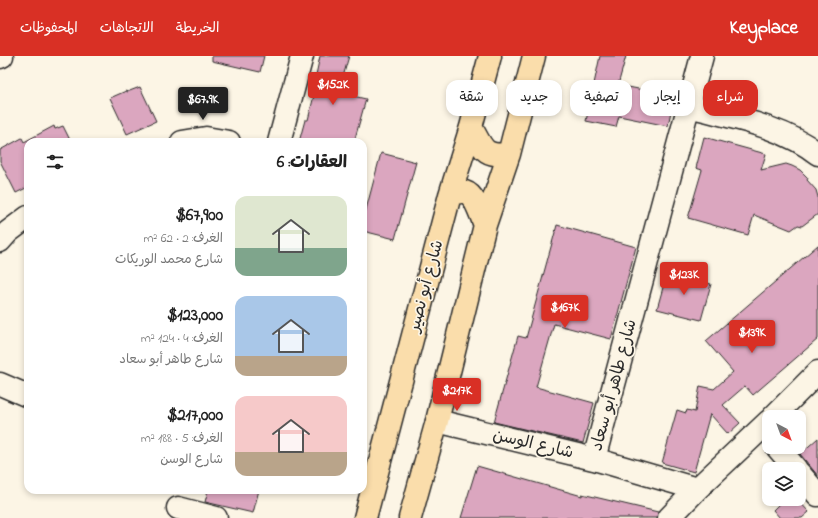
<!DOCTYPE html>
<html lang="ar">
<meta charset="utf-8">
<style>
:root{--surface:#fff;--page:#f6f6f6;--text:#222;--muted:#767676;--accent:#d93025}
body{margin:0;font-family:"Indie Flower","Playpen Sans Arabic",sans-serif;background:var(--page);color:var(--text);direction:rtl;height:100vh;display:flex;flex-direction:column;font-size:15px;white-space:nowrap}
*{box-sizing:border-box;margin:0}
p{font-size:13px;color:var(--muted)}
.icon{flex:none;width:22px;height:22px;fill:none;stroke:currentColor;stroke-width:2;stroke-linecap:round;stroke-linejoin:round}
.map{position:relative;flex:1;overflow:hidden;direction:ltr}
.drawer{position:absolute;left:24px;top:82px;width:343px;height:356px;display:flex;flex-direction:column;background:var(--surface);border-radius:12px;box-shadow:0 2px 6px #0003;direction:rtl}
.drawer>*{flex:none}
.hud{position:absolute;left:379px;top:24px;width:379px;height:36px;direction:rtl;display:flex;gap:8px}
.needle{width:26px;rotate:139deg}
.fabs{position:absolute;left:762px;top:354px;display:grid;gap:8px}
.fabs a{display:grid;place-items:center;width:44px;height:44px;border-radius:8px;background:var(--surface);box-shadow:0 2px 6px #0003;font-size:20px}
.price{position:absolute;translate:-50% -34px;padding:0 9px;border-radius:4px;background:var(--accent);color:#fff;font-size:13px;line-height:26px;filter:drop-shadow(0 1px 2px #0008)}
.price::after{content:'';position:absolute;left:50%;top:24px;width:12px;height:9px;margin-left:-6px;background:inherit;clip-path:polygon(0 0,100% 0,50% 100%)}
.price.selected{background:#222;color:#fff}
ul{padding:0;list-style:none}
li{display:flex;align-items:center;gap:12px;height:100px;padding:0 20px}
li span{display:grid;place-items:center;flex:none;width:112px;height:80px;border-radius:12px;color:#555}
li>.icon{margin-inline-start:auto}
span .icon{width:48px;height:48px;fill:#fffc;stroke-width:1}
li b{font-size:17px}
h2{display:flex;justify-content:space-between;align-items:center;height:48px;padding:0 20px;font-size:17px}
.chip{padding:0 14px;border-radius:12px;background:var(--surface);box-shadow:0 2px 6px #0003;font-size:14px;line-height:36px}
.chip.selected{background:var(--accent);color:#fff}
header{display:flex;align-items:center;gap:24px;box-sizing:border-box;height:56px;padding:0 20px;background:var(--accent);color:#fff}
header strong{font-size:19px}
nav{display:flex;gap:22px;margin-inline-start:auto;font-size:14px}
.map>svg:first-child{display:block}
.building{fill:#dba6bf;stroke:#2b2b2b}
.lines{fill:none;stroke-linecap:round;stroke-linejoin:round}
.minor-casing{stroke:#2b2b2b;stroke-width:25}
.major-casing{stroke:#2b2b2b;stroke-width:25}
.minor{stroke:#fcf5e5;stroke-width:22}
.major{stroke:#faddab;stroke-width:22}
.labels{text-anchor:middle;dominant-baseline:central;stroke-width:3.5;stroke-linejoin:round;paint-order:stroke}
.street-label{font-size:17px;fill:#2b2b2b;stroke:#fcf5e5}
</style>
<header>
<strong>Keyplace</strong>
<nav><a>الخريطة</a><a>الاتجاهات</a><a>المحفوظات</a></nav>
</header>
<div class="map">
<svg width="818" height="462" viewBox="0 0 818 462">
<rect width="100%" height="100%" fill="#fcf5e5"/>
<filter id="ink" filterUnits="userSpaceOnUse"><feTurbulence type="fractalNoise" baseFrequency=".025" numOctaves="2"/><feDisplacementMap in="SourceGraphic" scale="8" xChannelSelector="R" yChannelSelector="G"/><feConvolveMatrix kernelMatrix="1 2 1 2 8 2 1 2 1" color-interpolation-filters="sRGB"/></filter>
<g filter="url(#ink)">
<!-- building -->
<path class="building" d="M 212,0 L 264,0 L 260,16 L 212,5 Z
M 320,0 L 349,0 L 340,31 L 345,32 L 344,38 L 366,43 L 354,86 L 299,86 L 305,64 L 308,64 L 319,19 L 316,19 Z
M 600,0 L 626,0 L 618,29 L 674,40 L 668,70 L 619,60 L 616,71 L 586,65 Z
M 140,31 L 156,65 L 127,78 L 110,42 L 126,35 L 127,36 Z
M 54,70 L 55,73 L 63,70 L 71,86 L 28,86 L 28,131 L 16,137 L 0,105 L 0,94 L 22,82 L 24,86 Z
M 704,81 L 766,98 L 761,114 L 786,108 L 792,110 L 800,114 L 808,122 L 807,124 L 816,134 L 818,141 L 818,158 L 802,170 L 798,169 L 791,174 L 754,159 L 748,179 L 688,162 L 702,114 L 696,112 Z
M 381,97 L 416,106 L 395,183 L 363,175 L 363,165 Z
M 557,169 L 636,191 L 611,283 L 554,268 L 536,331 L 594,347 L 583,387 L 494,366 L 518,280 L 526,282 Z
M 818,189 L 818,283 L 753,339 L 745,330 L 723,349 L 740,367 L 728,378 L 710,358 L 694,416 L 662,407 L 677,354 L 686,357 L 687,354 L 695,356 L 700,330 L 714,333 L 733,316 L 706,285 Z
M 667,217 L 711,228 L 701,264 L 657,253 Z
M 818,382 L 818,420 L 800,398 Z
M 477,410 L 582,440 L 582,438 L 658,456 L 657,462 L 461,462 Z
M 208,434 L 259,434 L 253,457 L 205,446 Z
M 784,443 L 797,443 L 809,456 L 802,462 L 780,462 L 773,454 Z"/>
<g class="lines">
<defs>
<path id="minor" d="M 0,1 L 2,0
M 689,50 C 732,62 783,70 818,98
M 182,86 L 206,82 L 229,86
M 279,86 L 302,0
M 0,185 L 8,176 L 28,161
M 0,328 L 28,340
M 773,361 L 818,316
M 437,365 L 594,403 L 697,433
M 777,391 L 796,413
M 594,403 L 702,0
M 799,417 L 818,439
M 178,452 L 216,462
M 669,462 L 697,433 L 769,365"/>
<path id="major" d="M 471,71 C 483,92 483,101 509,98
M 450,139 C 454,138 460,135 465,136 C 475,139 481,160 485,169
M 365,462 L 450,139 L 471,71 L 490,0
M 410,462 L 437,365 L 485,169 L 509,98 L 534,0"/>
</defs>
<!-- minor casing -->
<use href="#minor" class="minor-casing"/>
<!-- major casing -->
<use href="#major" class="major-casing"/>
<!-- minor -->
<use href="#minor" class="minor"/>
<!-- major -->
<use href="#major" class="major"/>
</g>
</g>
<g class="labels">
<!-- street labels -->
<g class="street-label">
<text transform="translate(426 230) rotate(-75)">شارع أبو نصير</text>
<text transform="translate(614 329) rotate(-75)">شارع طاهر أبو سعاد</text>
<text transform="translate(533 388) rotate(13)">شارع الوسن</text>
</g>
</g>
</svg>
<div class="fabs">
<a><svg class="needle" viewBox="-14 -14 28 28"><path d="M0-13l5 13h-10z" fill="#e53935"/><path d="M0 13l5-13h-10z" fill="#767676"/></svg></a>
<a><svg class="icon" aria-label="layers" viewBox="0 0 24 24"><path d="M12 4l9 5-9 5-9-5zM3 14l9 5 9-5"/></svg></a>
</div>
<b class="price" style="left:333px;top:50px">$152K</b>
<b class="price selected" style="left:203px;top:65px">$67.9K</b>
<b class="price" style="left:684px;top:240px">$123K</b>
<b class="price" style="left:565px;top:273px">$167K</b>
<b class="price" style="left:752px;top:298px">$139K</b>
<b class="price" style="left:457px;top:356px">$217K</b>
<div class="hud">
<a class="chip selected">شراء</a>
<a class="chip">إيجار</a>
<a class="chip">تصفية</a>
<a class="chip">جديد</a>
<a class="chip">شقة</a>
</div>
<section class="drawer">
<h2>العقارات: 6<svg class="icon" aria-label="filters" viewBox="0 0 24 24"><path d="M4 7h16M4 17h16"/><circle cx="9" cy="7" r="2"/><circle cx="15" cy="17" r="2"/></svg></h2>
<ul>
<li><span style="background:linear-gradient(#dfe7d0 65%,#7fa58c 0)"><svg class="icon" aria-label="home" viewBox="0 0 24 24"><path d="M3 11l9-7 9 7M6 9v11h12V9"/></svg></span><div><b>$67,900</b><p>الغرف: 2 · 62 m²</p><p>شارع محمد الوريكات</p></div></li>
<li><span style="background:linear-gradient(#a9c7e8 75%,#b9a48a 0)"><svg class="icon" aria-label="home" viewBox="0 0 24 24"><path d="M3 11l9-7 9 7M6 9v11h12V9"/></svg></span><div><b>$123,000</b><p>الغرف: 4 · 124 m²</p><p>شارع طاهر أبو سعاد</p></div></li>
<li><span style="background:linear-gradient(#f6c9c9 70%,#b9a48a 0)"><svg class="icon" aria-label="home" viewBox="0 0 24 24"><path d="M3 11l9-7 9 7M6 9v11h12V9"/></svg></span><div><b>$217,000</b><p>الغرف: 5 · 188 m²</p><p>شارع الوسن</p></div></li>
</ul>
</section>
</div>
